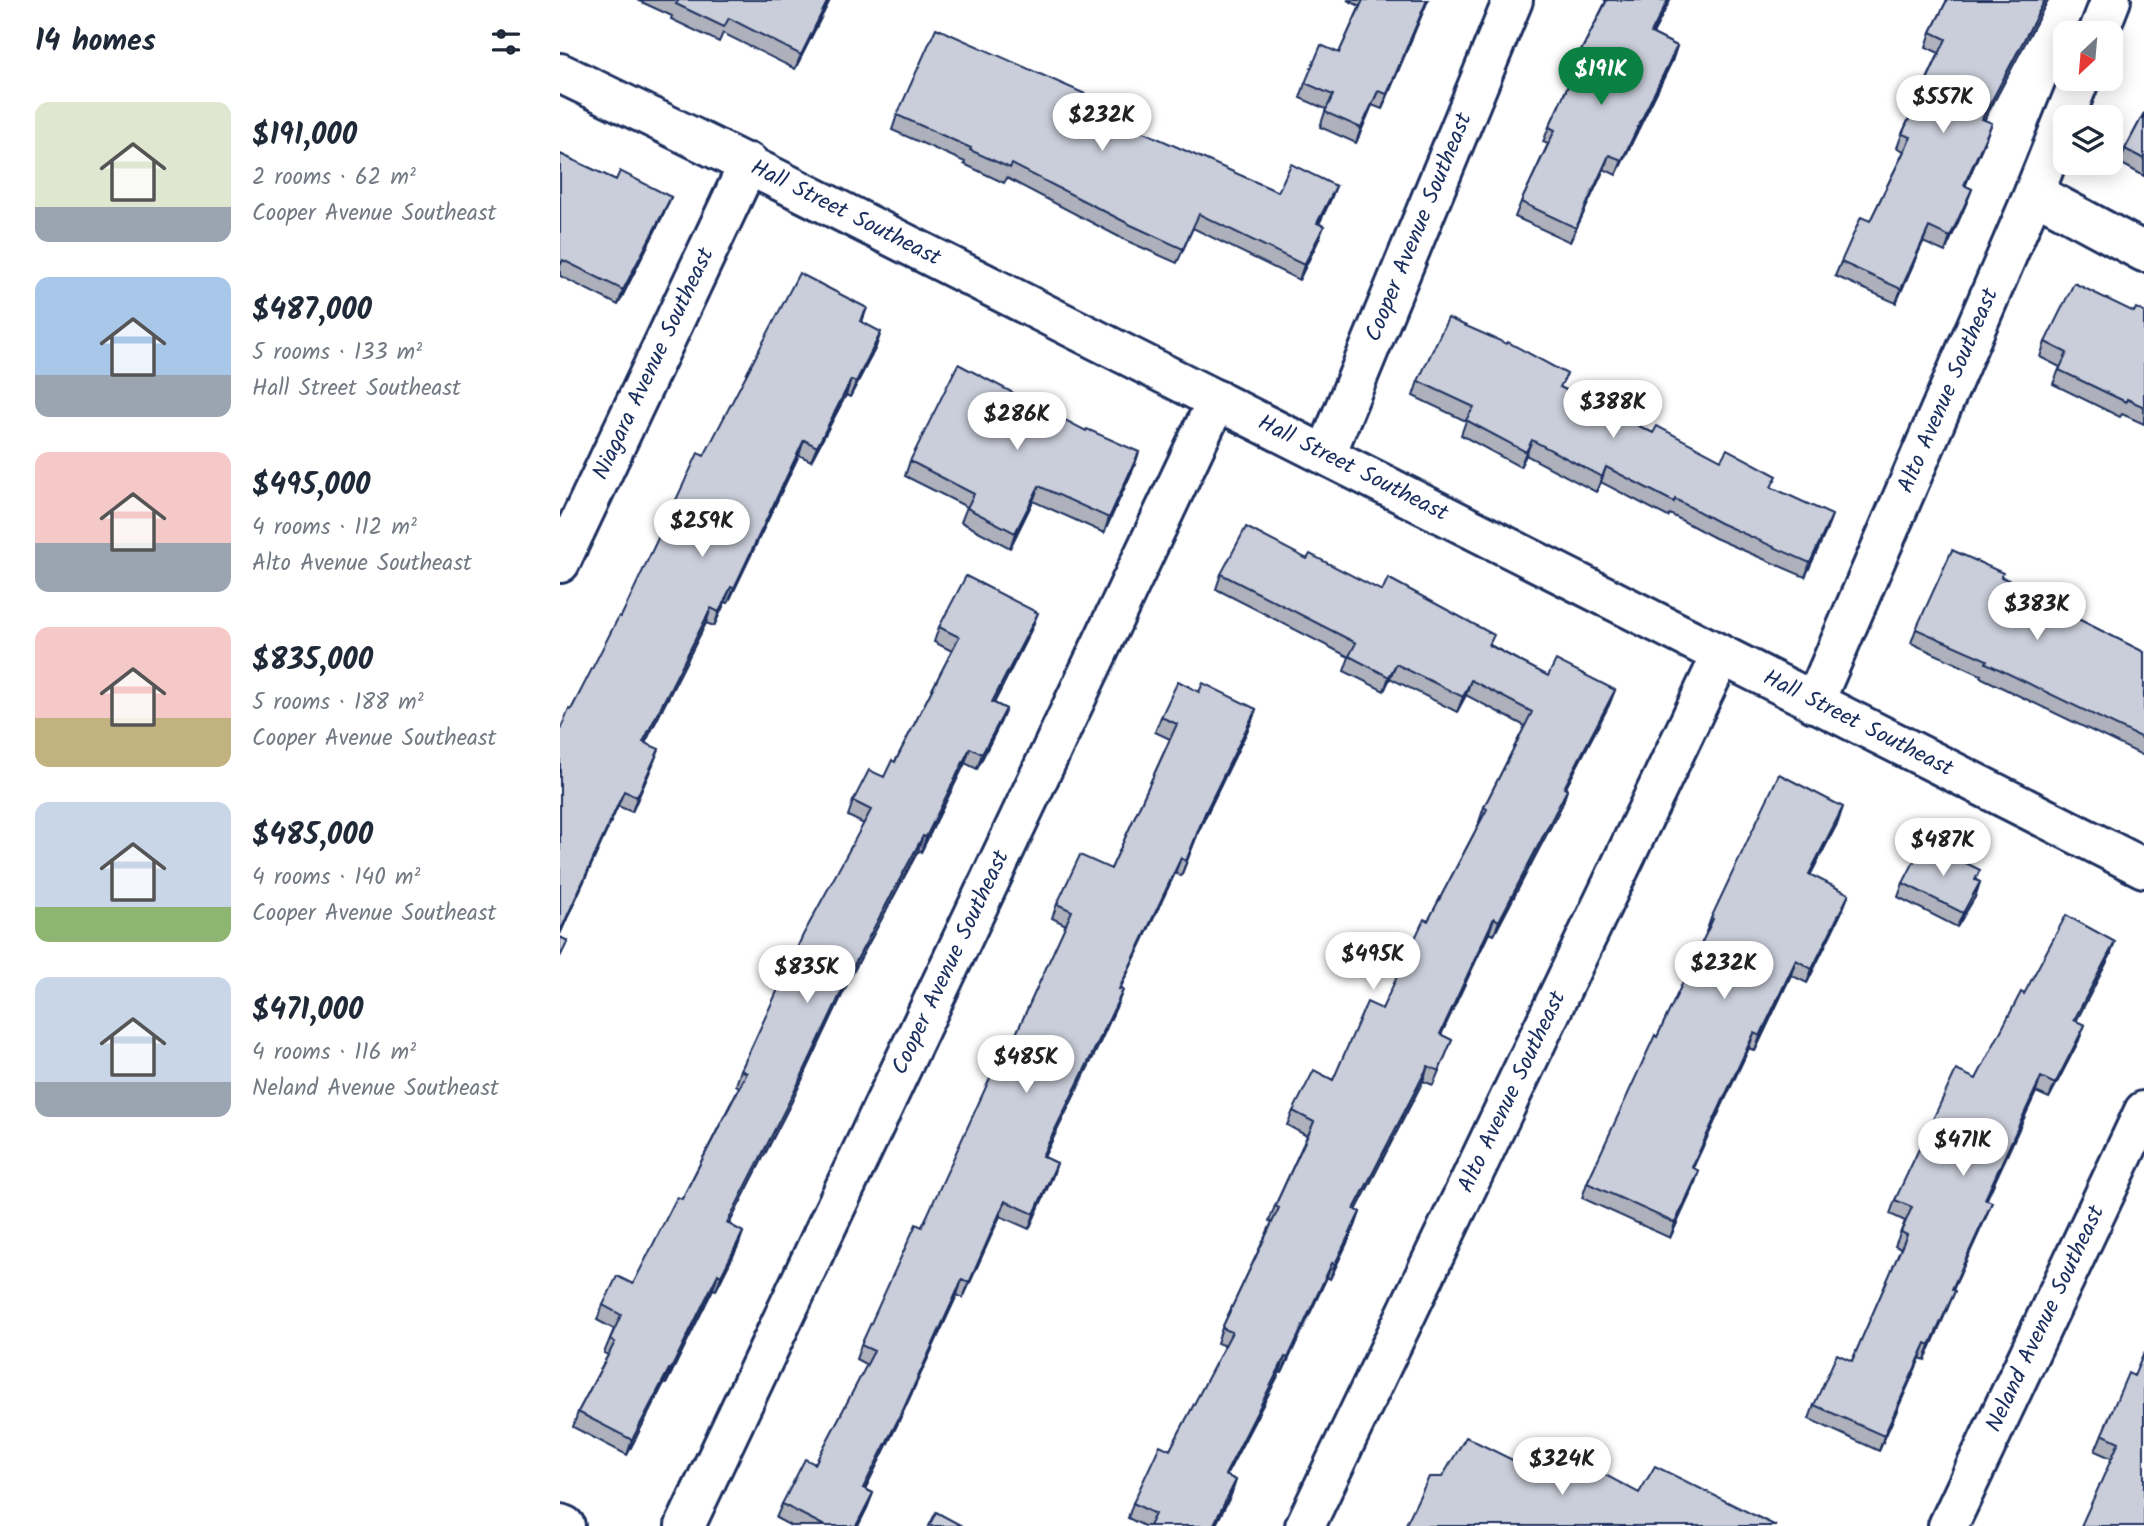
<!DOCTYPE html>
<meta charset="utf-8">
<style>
:root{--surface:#fff;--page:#f2f2f3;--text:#1f2937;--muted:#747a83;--accent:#0b8043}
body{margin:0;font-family:Kalam,sans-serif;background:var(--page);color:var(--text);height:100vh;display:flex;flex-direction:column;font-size:26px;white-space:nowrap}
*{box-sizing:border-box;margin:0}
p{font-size:23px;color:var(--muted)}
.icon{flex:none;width:38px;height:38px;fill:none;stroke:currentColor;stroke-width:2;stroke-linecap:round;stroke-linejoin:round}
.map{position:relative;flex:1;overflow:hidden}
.details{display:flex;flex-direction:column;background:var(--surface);width:560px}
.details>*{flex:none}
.needle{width:46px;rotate:206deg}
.buttons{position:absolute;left:1493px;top:21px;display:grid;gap:14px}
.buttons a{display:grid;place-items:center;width:70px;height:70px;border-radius:14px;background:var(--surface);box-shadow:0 4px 18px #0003;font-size:35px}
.price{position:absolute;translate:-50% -60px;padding:0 16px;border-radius:24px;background:#fff;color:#222;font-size:23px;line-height:46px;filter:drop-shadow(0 2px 4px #0008)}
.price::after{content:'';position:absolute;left:50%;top:42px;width:21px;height:16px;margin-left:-10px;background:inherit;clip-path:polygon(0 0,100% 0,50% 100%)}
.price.on{background:var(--accent);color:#fff}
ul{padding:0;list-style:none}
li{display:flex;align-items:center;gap:21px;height:175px;padding:0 35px}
li span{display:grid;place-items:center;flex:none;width:196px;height:140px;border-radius:14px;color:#555}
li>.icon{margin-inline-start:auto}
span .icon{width:84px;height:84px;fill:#fffc;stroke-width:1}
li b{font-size:30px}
h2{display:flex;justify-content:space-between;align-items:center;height:84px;padding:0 35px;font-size:30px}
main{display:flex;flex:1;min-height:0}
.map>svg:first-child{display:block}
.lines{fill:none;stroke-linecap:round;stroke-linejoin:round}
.street-casing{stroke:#1b2f5e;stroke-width:44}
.secondary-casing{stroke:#1b2f5e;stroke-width:44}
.street{stroke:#fff;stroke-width:38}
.secondary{stroke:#fff;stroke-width:38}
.wall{fill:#aeb1bb;stroke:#1b2f5e;stroke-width:2}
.shaded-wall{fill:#8d9099;stroke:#1b2f5e;stroke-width:2}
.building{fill:#caceda;stroke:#1b2f5e;stroke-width:2}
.labels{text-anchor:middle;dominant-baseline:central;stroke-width:7;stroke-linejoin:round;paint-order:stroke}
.street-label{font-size:23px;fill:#1b2f5e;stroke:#fff}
</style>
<main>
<section class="details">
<h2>14 homes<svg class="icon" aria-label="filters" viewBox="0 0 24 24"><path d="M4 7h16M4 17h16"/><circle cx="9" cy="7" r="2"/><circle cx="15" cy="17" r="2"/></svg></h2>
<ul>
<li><span style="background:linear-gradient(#dfe7d0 75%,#9aa5b1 0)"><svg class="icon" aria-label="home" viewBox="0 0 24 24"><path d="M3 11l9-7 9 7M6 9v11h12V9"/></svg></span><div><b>$191,000</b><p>2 rooms · 62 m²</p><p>Cooper Avenue Southeast</p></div></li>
<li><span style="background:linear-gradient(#a9c7e8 70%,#9aa5b1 0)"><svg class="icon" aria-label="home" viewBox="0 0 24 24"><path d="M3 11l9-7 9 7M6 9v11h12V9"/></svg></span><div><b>$487,000</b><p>5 rooms · 133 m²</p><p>Hall Street Southeast</p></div></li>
<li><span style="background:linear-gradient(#f6c9c9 65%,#9aa5b1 0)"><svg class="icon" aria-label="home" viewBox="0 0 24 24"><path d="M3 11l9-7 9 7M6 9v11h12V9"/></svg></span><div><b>$495,000</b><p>4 rooms · 112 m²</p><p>Alto Avenue Southeast</p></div></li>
<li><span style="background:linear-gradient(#f6c9c9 65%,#c2b280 0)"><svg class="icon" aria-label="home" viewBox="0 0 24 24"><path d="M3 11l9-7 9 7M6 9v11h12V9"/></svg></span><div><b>$835,000</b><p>5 rooms · 188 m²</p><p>Cooper Avenue Southeast</p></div></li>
<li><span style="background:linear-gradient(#c9d6e8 75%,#8fb573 0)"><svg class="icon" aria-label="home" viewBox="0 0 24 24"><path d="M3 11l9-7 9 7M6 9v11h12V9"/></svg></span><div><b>$485,000</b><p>4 rooms · 140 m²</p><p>Cooper Avenue Southeast</p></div></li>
<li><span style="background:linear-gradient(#c9d6e8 75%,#9aa5b1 0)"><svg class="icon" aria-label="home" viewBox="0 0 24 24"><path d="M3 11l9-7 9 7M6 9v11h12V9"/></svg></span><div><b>$471,000</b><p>4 rooms · 116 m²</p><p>Neland Avenue Southeast</p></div></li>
</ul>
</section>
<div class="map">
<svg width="1584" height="1526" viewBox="0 0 1584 1526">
<rect width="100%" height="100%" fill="#fff"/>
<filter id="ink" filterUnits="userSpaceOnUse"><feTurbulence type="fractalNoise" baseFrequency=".0143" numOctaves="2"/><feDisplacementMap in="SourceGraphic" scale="14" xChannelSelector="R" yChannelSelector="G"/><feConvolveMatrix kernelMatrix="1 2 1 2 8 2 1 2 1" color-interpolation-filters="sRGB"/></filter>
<g filter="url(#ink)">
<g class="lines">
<defs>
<g id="street">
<path d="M 1538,33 L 1551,0"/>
<path d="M 1474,193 L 1584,252"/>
<path id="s1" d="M 766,454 L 953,0"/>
<path id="s2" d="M 0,563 L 189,163"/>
<path id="s3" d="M 1254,703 L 1474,193 L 1520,79"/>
<path d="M 0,1524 L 5,1526"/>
<path id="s4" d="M 125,1526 L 657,400"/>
<path id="s5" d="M 745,1526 L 1161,656"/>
<path id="s6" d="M 1388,1526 L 1584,1111"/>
</g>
<g id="secondary">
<path id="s7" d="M 0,73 C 220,178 436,290 654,399 C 964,554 1273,712 1584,868"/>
</g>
</defs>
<!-- street casing -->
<use href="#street" class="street-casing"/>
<!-- secondary casing -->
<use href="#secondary" class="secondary-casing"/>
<!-- street -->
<use href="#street" class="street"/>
<!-- secondary -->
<use href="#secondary" class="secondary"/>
</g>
<!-- wall -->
<path class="wall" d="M 77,0 L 270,0 L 235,69 L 163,33 L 159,42 L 111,19 L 112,16 Z
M 787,0 L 868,0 L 822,109 L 812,105 L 796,143 L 760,127 L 766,109 L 740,98 L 745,83 L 779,53 L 800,6 Z
M 1044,0 L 1110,0 L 1093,34 L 1117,46 L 1112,61 L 1056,175 L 1044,169 L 1010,242 L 955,217 L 961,202 L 988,144 L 983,142 L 989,127 L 1015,70 L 1014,70 L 1019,55 L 1046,1 Z
M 1387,0 L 1488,0 L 1424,120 L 1426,138 L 1405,186 L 1412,189 L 1406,204 L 1385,252 L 1363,242 L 1336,303 L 1275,276 L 1281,262 L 1310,221 L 1344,151 L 1337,148 L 1342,134 L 1379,53 L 1366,47 L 1371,32 Z
M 1584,113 L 1584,176 L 1560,163 L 1565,149 Z
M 337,115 L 553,119 L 718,192 L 776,186 L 770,201 L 759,224 L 764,226 L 758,241 L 739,280 L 633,228 L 617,263 L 565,240 L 447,178 L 444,183 L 404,164 L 405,162 L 332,130 Z
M 0,154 L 56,180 L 111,197 L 105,211 L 58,305 L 0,276 Z
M 307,308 L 302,322 L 316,347 L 290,397 L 286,395 L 251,461 L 239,455 L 168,603 L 165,602 L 154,626 L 146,623 L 85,743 L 93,764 L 72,812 L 58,806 L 0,934 L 0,730 L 61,617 L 144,456 Z
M 1574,312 L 1584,312 L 1584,424 L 1562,414 L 1560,417 L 1493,384 L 1500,367 L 1480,357 L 1485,342 Z
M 858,381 L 1002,388 L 1093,433 L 1212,488 L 1267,529 L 1245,577 L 1155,538 L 1110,514 L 1108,517 L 1041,482 L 1036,492 L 966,455 L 960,467 L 901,435 L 906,421 L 853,396 Z
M 526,431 L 579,452 L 574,467 L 544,533 L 473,501 L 450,548 L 401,522 L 407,507 L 345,476 L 350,461 Z
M 747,559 L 930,645 L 988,676 L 1055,690 L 1049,705 L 1005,789 L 1007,790 L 1002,805 L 934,935 L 929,933 L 881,1035 L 892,1040 L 873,1085 L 863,1081 L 796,1210 L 800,1212 L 795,1226 L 770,1279 L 767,1277 L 722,1373 L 720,1372 L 666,1476 L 676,1480 L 671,1495 L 655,1526 L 584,1526 L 568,1518 L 573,1503 L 610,1450 L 665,1346 L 657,1343 L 662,1328 L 712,1222 L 709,1221 L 715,1206 L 747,1136 L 727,1125 L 733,1111 L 773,1080 L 822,1009 L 920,822 L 919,822 L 924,807 L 965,726 L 906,695 L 897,712 L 830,678 L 824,691 L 784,671 L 789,657 L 656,589 L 661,574 Z
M 1442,577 L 1508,608 L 1506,613 L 1584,652 L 1584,756 L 1420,677 L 1421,675 L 1351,643 L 1356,629 Z
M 379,627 L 472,628 L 434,703 L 446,709 L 440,723 L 417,769 L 405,763 L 361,852 L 358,851 L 290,978 L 232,1101 L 169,1224 L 183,1232 L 178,1246 L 156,1290 L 153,1289 L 106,1384 L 104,1383 L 67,1455 L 13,1427 L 18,1412 L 48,1355 L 44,1353 L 54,1329 L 37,1320 L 43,1305 L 73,1284 L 122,1199 L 179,1087 L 176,1085 L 181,1070 L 304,824 L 288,816 L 293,801 L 324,777 L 335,762 L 392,651 L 374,642 Z
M 639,692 L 696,709 L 691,723 L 640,828 L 621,876 L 615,873 L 560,989 L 563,990 L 557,1005 L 537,1049 L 484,1157 L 497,1163 L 492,1178 L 469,1229 L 440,1216 L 403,1298 L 397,1295 L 337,1425 L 305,1489 L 313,1493 L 307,1508 L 298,1526 L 231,1526 L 216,1518 L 222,1504 L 255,1464 L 307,1365 L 296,1359 L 301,1345 L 362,1227 L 446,1056 L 506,925 L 492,918 L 497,904 L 551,869 L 610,739 L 595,732 L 601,717 Z
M 1278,822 L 1250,875 L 1283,909 L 1247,983 L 1231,975 L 1195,1051 L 1189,1048 L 1133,1168 L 1134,1186 L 1110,1238 L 1022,1198 L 1027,1183 L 1147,933 L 1146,932 L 1151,918 Z
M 1416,880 L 1420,882 L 1415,897 L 1397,927 L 1338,897 L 1343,883 Z
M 1550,956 L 1516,1021 L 1519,1040 L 1489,1098 L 1476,1092 L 1426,1200 L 1426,1217 L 1393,1290 L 1389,1305 L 1365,1360 L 1360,1358 L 1319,1451 L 1249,1419 L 1254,1405 L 1292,1361 L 1341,1249 L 1335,1246 L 1345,1221 L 1330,1214 L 1335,1200 L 1416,1079 L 1464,994 Z
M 1574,1376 L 1584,1526 L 1551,1458 L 1535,1451 L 1542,1434 Z"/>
<!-- shaded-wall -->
<path class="shaded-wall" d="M 268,0 L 270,0 L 267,6 L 235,69 L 241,55 Z
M 867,0 L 868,0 L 822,109 L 827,94 Z
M 1108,0 L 1110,0 L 1085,48 L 1091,33 Z
M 1485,0 L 1488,0 L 1417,134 L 1422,119 Z
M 1117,46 L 1112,61 L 1056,175 L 1062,160 Z
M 818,91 L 812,105 L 796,143 L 801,128 Z
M 1432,123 L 1426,138 L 1399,200 L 1404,185 Z
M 1049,155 L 1044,169 L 1010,242 L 1016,228 Z
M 776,186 L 770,201 L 752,238 L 757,223 Z
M 1412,189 L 1406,204 L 1385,252 L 1390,237 Z
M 111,197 L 105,211 L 58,305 L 63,290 Z
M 764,226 L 758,241 L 739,280 L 744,265 Z
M 1369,227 L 1363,242 L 1336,303 L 1341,289 Z
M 321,332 L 316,347 L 290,397 L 296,382 Z
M 291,380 L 286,395 L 251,461 L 257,447 Z
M 244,440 L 239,455 L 168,603 L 174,588 Z
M 972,440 L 966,455 L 960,467 L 966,452 Z
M 579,452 L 574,467 L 544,533 L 549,518 Z
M 1046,467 L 1041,482 L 1036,492 Z
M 479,486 L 473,501 L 450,548 L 455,533 Z
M 1272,515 L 1267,529 L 1245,577 L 1250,563 Z
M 171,587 L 165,602 L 154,626 L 159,612 Z
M 151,608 L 146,623 L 78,757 L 83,742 Z
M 478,613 L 472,628 L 427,717 L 432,702 Z
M 836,664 L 830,678 L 824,691 L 829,677 Z
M 911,680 L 906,695 L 897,712 L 903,697 Z
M 1055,690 L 1049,705 L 998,803 L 1004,788 Z
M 446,709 L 440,723 L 417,769 L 422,754 Z
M 696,709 L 691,723 L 640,828 L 621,876 L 645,813 Z
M 410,748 L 405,763 L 361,852 L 366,837 Z
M 99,749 L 93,764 L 72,812 L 77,797 Z
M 1007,790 L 1002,805 L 934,935 L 939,921 Z
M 64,791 L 58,806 L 0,934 L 0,932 Z
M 1283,807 L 1278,822 L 1243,889 L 1249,874 Z
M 363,836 L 358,851 L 290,978 L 232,1101 L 162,1238 L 167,1223 L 295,963 Z
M 621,858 L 615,873 L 553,1003 L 559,989 Z
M 1420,882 L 1415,897 L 1397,927 L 1403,913 Z
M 1289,894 L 1283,909 L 1247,983 L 1252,969 Z
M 934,918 L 929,933 L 874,1049 L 880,1034 Z
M 1555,942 L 1550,956 L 1509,1035 L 1514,1020 Z
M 1236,960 L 1231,975 L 1195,1051 L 1200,1036 Z
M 563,990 L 557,1005 L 537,1049 L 477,1171 L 482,1156 Z
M 1525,1025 L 1519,1040 L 1489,1098 L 1495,1084 Z
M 1194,1033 L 1189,1048 L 1126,1182 L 1132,1167 Z
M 868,1066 L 863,1081 L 789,1224 L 794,1209 Z
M 1481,1077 L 1476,1092 L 1420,1214 L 1425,1199 Z
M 497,1163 L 492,1178 L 469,1229 L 474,1214 Z
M 1139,1171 L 1134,1186 L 1110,1238 L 1115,1223 Z
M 445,1201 L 440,1216 L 403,1298 L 409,1283 Z
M 1432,1202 L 1426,1217 L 1386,1304 L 1392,1289 Z
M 800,1212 L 795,1226 L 770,1279 L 775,1264 Z
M 183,1232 L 178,1246 L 156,1290 L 161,1276 Z
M 772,1263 L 767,1277 L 722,1373 L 728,1358 Z
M 158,1274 L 153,1289 L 106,1384 L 111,1369 Z
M 402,1280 L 397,1295 L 337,1425 L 298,1503 L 303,1488 Z
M 1395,1291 L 1389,1305 L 1365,1360 L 1370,1345 Z
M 1366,1343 L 1360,1358 L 1319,1451 L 1324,1436 Z
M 725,1357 L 720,1372 L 659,1489 L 665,1475 Z
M 109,1369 L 104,1383 L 67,1455 L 72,1440 Z
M 676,1480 L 671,1495 L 655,1526 L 653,1526 Z
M 313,1493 L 307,1508 L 298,1526 L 296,1526 Z"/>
<!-- building -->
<path class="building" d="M 115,0 L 268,0 L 241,55 L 169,18 L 164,27 L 116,4 L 118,1 Z
M 803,0 L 867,0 L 827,94 L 818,91 L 801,128 L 765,112 L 773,95 L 745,83 L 761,45 L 779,53 Z
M 1047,0 L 1108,0 L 1091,33 L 1117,46 L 1062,160 L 1049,155 L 1016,228 L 961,202 L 995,130 L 989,127 L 1022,56 L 1019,55 Z
M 1387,0 L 1485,0 L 1422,119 L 1432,123 L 1404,185 L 1412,189 L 1390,237 L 1369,227 L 1341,289 L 1281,262 L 1301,217 L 1310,221 L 1351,137 L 1342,134 L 1386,39 L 1371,32 Z
M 376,28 L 557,108 L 552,118 L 718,192 L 731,164 L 776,186 L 757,223 L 764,226 L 744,265 L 639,214 L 623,249 L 571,225 L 452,164 L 450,168 L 410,150 L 411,148 L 337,115 Z
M 1584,113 L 1584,159 L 1565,149 Z
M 0,154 L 56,180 L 60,171 L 111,197 L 63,290 L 3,260 L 0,266 Z
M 239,273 L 307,308 L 300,321 L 321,332 L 296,382 L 291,380 L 257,447 L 244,440 L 174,588 L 171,587 L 159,612 L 151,608 L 83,742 L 99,749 L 77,797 L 64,791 L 0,932 L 0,730 L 9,709 L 11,710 L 59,616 L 61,617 L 138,453 L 144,456 Z
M 1514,283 L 1574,312 L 1576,308 L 1584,312 L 1584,407 L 1567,399 L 1566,402 L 1499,370 L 1507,353 L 1485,342 Z
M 888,318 L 947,344 L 948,342 L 1007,374 L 1000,387 L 1093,433 L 1097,426 L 1161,460 L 1167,449 L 1217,476 L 1211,487 L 1272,515 L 1250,563 L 1160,523 L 1115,499 L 1114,502 L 1046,467 L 1042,477 L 972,440 L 966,452 L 906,420 L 914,407 L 858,381 Z
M 398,364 L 526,431 L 527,429 L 579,452 L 549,518 L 479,486 L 455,533 L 407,508 L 414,494 L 350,461 Z
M 686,527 L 747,559 L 750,554 L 822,591 L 828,578 L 934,635 L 929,645 L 988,676 L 996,660 L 1055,690 L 1004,788 L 1007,790 L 939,921 L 934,918 L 880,1034 L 892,1040 L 879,1071 L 868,1066 L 794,1209 L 800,1212 L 775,1264 L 772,1263 L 728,1358 L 725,1357 L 665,1475 L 676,1480 L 653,1526 L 589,1526 L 595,1514 L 573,1503 L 600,1445 L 610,1450 L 672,1332 L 662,1328 L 719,1208 L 715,1206 L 754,1122 L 733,1111 L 754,1070 L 773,1080 L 807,1002 L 822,1009 L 864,919 L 868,921 L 927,809 L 924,807 L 972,712 L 911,680 L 903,697 L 836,664 L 829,677 L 789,656 L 796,643 L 661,574 Z
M 1392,550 L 1443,573 L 1441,577 L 1508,608 L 1506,613 L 1584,652 L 1584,739 L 1426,663 L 1427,660 L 1356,629 Z
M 406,576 L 478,613 L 432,702 L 446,709 L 422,754 L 410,748 L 366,837 L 363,836 L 295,963 L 237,1086 L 167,1223 L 183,1232 L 161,1276 L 158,1274 L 111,1369 L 109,1369 L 72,1440 L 18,1412 L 55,1342 L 50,1339 L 61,1315 L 43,1305 L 57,1276 L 73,1284 L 117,1197 L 122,1199 L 187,1073 L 181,1070 L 243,935 L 311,810 L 293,801 L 309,770 L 324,777 L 332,760 L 335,762 L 399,637 L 379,627 Z
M 618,681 L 639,692 L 643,683 L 696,709 L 645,813 L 626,861 L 621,858 L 559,989 L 563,990 L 542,1034 L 482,1156 L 497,1163 L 474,1214 L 445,1201 L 409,1283 L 402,1280 L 343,1410 L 303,1488 L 313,1493 L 296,1526 L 265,1526 L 222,1504 L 245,1459 L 255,1464 L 314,1351 L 301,1345 L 356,1224 L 362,1227 L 441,1054 L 446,1056 L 512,911 L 497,904 L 520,855 L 551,869 L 617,724 L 601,717 Z
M 1219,774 L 1283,807 L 1249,874 L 1289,894 L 1252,969 L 1236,960 L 1200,1036 L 1194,1033 L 1132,1167 L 1139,1171 L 1115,1223 L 1027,1183 L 1095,1035 L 1097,1037 L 1153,919 L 1151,918 Z
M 1364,842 L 1420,870 L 1415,880 L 1420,882 L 1403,913 L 1343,883 Z
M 1506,915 L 1555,942 L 1514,1020 L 1525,1025 L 1495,1084 L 1481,1077 L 1425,1199 L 1432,1202 L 1392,1289 L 1395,1291 L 1370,1345 L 1366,1343 L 1324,1436 L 1254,1405 L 1277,1354 L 1292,1361 L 1347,1235 L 1341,1232 L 1352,1207 L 1335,1200 L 1396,1070 L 1416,1079 L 1461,992 L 1464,994 Z
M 0,937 L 8,941 L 0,957 Z
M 1584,1353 L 1584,1526 L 1521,1526 L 1559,1442 L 1542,1434 L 1568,1373 L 1574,1376 Z
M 906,1437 L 979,1473 L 993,1447 L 1079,1493 L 1095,1466 L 1216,1526 L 845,1526 L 869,1477 L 882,1477 Z
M 376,1512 L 402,1526 L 369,1526 Z"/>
</g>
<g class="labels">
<!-- street labels -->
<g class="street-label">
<text stroke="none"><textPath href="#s7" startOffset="318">Hall Street Southeast</textPath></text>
<text stroke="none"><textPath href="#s1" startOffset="245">Cooper Avenue Southeast</textPath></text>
<text stroke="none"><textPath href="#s2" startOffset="220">Niagara Avenue Southeast</textPath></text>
<text stroke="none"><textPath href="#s3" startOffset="340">Alto Avenue Southeast</textPath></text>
<text stroke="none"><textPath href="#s7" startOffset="886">Hall Street Southeast</textPath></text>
<text stroke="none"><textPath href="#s7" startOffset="1452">Hall Street Southeast</textPath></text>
<text stroke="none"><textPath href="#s4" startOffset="623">Cooper Avenue Southeast</textPath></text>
<text stroke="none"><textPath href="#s5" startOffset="481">Alto Avenue Southeast</textPath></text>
<text stroke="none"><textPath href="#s6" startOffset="229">Neland Avenue Southeast</textPath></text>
</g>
</g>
</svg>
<div class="buttons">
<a><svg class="needle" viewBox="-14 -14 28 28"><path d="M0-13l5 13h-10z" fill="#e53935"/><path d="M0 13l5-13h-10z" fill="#747a83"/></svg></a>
<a><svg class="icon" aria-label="layers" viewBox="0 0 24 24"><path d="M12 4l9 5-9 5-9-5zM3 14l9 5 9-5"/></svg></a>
</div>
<b class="price on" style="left:1041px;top:107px">$191K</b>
<b class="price" style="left:1383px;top:135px">$557K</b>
<b class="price" style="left:542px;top:153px">$232K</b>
<b class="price" style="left:1053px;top:440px">$388K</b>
<b class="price" style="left:457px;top:452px">$286K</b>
<b class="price" style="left:142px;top:559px">$259K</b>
<b class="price" style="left:1477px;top:642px">$383K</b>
<b class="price" style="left:1383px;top:878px">$487K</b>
<b class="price" style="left:813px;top:992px">$495K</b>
<b class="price" style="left:1164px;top:1001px">$232K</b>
<b class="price" style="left:247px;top:1005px">$835K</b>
<b class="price" style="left:466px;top:1095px">$485K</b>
<b class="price" style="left:1403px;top:1178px">$471K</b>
<b class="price" style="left:1002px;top:1497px">$324K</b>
</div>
</main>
